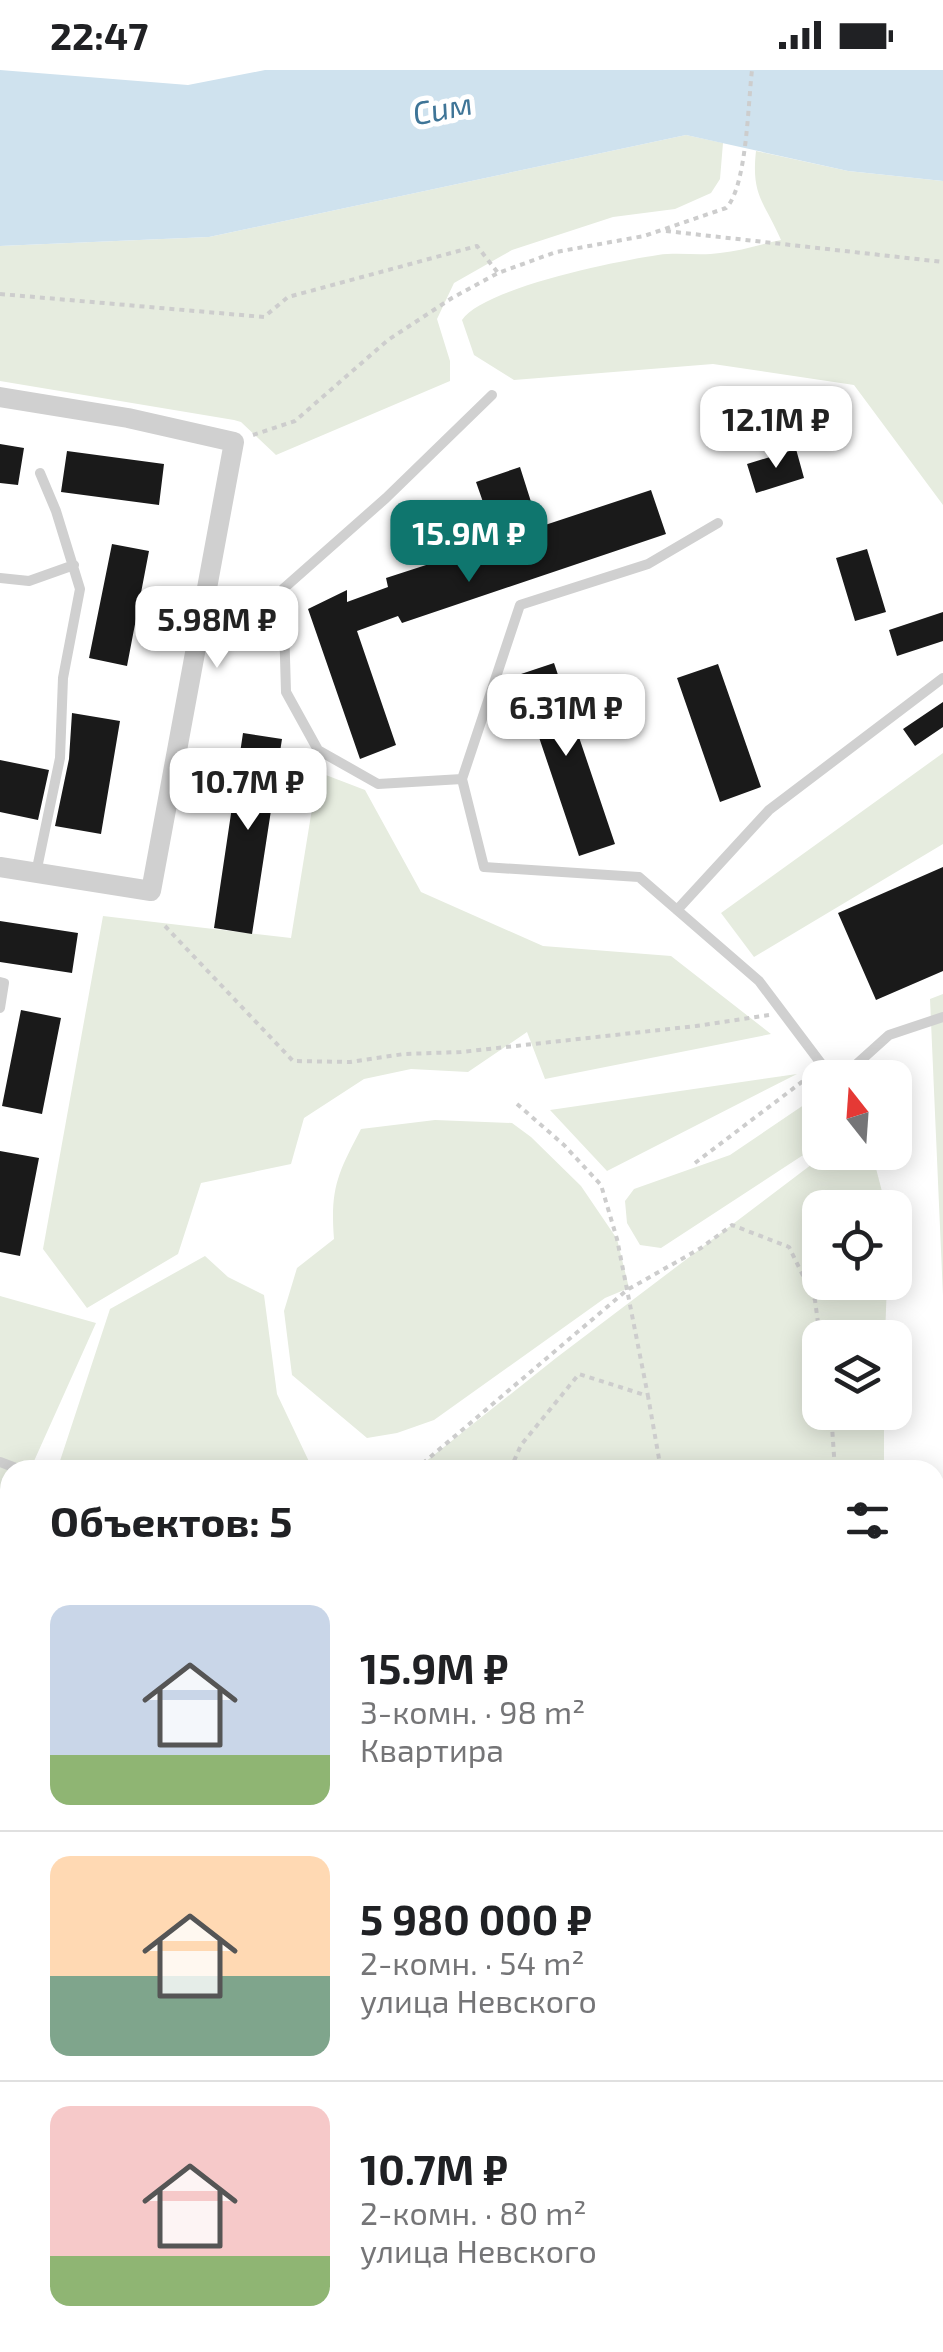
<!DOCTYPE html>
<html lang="ru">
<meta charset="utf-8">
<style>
:root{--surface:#fff;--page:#f2f2f2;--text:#202124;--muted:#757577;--line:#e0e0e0;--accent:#0f766e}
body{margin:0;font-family:"Exo 2",sans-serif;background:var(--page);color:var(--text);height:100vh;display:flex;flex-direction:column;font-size:38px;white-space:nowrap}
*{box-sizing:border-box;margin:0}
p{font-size:32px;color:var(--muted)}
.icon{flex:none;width:55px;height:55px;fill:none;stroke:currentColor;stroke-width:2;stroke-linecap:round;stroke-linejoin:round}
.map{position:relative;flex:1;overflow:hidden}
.drawer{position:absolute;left:0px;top:1390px;width:945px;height:892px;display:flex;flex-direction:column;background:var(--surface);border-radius:30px 30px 0 0;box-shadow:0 5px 25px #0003}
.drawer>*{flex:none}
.needle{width:65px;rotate:343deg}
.buttons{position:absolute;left:802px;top:990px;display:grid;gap:20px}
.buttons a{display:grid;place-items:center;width:110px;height:110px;border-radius:20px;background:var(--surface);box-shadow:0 5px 25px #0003;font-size:50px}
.price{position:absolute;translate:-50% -85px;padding:0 22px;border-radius:20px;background:#fff;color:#222;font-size:32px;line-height:65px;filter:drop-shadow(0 2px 5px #0008)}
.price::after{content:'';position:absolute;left:50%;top:60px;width:30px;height:22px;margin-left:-15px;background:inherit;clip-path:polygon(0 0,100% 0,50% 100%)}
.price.selected{background:var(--accent);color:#fff}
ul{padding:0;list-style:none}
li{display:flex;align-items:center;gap:30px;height:250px;padding:0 50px}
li+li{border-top:2px solid var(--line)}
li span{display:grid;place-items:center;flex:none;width:280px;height:200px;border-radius:20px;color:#555}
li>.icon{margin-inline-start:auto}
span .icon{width:120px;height:120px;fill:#fffc;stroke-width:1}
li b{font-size:42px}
h2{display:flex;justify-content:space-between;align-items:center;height:120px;padding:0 50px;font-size:42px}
.status{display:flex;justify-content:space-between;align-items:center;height:70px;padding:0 50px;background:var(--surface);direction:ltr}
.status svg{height:28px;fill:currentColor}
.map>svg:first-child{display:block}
.green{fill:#e6ecdf}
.water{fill:#cfe2ee}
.building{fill:#1a1a1a}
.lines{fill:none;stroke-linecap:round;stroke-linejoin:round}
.path{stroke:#cdcdcd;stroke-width:4;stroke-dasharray:5 5;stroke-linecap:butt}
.lane{stroke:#d0d0d0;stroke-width:10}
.street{stroke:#d0d0d0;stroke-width:20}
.labels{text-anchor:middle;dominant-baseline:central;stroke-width:10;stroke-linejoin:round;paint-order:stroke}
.water-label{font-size:32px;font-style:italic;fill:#3f7597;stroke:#fff}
</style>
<div class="status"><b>22:47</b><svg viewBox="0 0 49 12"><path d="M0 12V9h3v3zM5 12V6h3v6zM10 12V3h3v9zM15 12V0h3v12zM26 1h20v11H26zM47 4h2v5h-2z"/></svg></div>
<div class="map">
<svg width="943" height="2282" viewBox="0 0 943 2282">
<rect width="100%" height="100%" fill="#fff"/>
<!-- green -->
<path class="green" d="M 686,65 L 723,73 L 720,109 L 711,123 L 675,139 L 613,147 L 512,180 L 454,213 L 437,249 L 450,291 L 450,311 L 276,385 L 241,352 L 234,350 L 0,311 L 0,176 L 209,167 Z
M 756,81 L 848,101 L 943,111 L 943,435 L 854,315 L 713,294 L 514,310 L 474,285 L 462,250 C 483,218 617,191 658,185 C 678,182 700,186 720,183 C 740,181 761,174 781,170 C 764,131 751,126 756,81 Z
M 943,683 L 943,774 L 754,887 L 721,843 Z
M 318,702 L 365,720 L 421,822 L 543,876 L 671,886 L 771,964 L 545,1009 L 527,962 L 468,1002 L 411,999 L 364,1009 L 304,1048 L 291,1094 L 201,1113 L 178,1184 L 87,1238 L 43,1179 L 103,846 L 291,868 Z
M 943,924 L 943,1226 L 930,929 Z
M 797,1004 L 607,1101 L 550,1040 Z
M 820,1024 L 820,1074 L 661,1178 L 640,1175 L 627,1153 L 625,1131 L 634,1119 L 730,1085 Z
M 435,1050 L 512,1053 L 531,1067 L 581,1116 L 617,1169 L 629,1218 L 605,1228 L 434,1350 L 397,1363 L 367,1368 L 292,1305 L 284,1241 L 297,1198 L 334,1169 C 330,1118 338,1103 361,1059 Z
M 828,1082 L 872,1083 L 886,1137 L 820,1138 L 820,1212 L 887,1213 L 885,1267 L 820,1268 L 820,1342 L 884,1343 L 884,1400 L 415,1400 L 556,1288 Z
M 205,1186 L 228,1207 L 264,1225 L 277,1324 L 313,1400 L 57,1400 L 110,1239 Z
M 0,1226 L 96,1253 L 30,1400 L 10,1400 L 10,1446 L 0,1468 Z
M 10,1508 L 10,1603 L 0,1592 L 0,1530 Z
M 935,1530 L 943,1530 L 943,1811 L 935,1814 Z
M 0,1667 L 10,1672 L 10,2272 L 935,2272 L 935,1934 L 943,1932 L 943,2282 L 0,2282 Z"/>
<!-- water -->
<path class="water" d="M 0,0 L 188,15 L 265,0 L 943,0 L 943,111 L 848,101 L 686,65 L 209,167 L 0,176 Z
M 0,1617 L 10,1623 L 10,1669 L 0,1664 Z
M 943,1849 L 943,1925 L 935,1927 L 935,1853 Z"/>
<!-- building -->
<path class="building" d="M 0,374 L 24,378 L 18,415 L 0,413 Z
M 796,379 L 804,408 L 756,423 L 747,394 Z
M 67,381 L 164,394 L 159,435 L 61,422 Z
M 520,397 L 539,457 L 651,420 L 666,464 L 402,553 L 398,546 L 357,561 L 396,675 L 360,689 L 308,539 L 347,520 L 347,532 L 388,517 L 386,508 L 497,472 L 476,412 Z
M 112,474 L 149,481 L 127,596 L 89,588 Z
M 867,479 L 886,542 L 855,551 L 836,488 Z
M 943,542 L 943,571 L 897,586 L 889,560 Z
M 554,593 L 615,774 L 579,786 L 518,605 Z
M 718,594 L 761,717 L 720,732 L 677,608 Z
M 943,632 L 943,657 L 915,676 L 903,659 Z
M 72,643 L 120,651 L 101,764 L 55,756 L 69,689 Z
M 243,663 L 282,669 L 252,864 L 214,858 Z
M 0,690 L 49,700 L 38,750 L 0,742 Z
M 943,797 L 943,901 L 876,930 L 838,843 Z
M 0,851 L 78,863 L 72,903 L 0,892 Z
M 21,940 L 61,948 L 42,1044 L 2,1036 Z
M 0,1081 L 39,1088 L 20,1186 L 0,1182 Z"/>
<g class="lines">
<!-- path -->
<path class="path" d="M 666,161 L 943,192
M 0,224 L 264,247 L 288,227 L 477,176 L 498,203
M 253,365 L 295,351 L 388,270 L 452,228 L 498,203 L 556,182 L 644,166 L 726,138 C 747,117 748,32 752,0
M 165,856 L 293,991 L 350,992 L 404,984 L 461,982 L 696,956 L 769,945
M 517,1034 L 564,1075 L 601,1115 L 617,1169 L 648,1326
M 695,1093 L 811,1005
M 831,1342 L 835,1400
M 415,1400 L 627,1220 L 701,1178 L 732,1155 L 789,1177 L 815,1230 L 820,1268
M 510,1400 L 521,1375 L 579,1304 L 648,1326 L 661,1400
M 0,1580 L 10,1579
M 935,1737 L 943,1737
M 935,1764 L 943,1768"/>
<!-- lane -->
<path class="lane" d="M 718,453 L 648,494 L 520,535 L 462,709 L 484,797 L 639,807 L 759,911 L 823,996
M 0,508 L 29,511 L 74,495
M 462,709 L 378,714 L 318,680 L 286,622 L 283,519 L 386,428 L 492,325
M 36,803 L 60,688 L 63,608 L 80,519 L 56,441 L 40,403
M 677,840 L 769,740 L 943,608
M 0,912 L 4,913 L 0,938
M 849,1001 L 889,965 L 943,947
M 0,1392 L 21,1400
M 0,1485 L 10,1458"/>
<!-- street -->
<path class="street" d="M 0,327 L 128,348 L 234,372 L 151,821 L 0,797"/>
</g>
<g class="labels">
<!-- water labels -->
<g class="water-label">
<text transform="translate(442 37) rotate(-11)">Сим</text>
</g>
</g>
</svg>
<div class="buttons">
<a><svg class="needle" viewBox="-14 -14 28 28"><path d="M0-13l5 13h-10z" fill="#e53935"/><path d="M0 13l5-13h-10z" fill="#757577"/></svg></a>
<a><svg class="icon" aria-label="locate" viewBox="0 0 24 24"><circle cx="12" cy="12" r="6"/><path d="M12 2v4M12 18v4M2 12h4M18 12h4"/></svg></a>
<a><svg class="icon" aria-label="layers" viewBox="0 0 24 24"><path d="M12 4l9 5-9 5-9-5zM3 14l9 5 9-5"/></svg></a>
</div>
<b class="price" style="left:776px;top:401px">12.1M ₽</b>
<b class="price selected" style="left:469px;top:515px">15.9M ₽</b>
<b class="price" style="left:217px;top:601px">5.98M ₽</b>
<b class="price" style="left:566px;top:689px">6.31M ₽</b>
<b class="price" style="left:248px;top:763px">10.7M ₽</b>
<section class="drawer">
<h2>Объектов: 5<svg class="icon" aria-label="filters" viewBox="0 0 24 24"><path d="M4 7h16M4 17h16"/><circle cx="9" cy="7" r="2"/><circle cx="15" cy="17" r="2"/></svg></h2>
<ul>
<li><span style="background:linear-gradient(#c9d6e8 75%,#8fb573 0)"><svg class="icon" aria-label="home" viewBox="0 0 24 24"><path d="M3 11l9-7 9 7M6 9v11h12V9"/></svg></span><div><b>15.9M ₽</b><p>3-комн. · 98 m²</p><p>Квартира</p></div></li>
<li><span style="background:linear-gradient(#ffd9b3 60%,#7fa58c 0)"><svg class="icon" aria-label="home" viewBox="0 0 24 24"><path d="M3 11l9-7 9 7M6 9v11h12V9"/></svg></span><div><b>5 980 000 ₽</b><p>2-комн. · 54 m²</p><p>улица Невского</p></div></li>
<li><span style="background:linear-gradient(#f6c9c9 75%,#8fb573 0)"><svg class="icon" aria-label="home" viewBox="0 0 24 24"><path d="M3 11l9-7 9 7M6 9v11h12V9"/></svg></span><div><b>10.7M ₽</b><p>2-комн. · 80 m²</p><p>улица Невского</p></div></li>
</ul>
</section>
</div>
